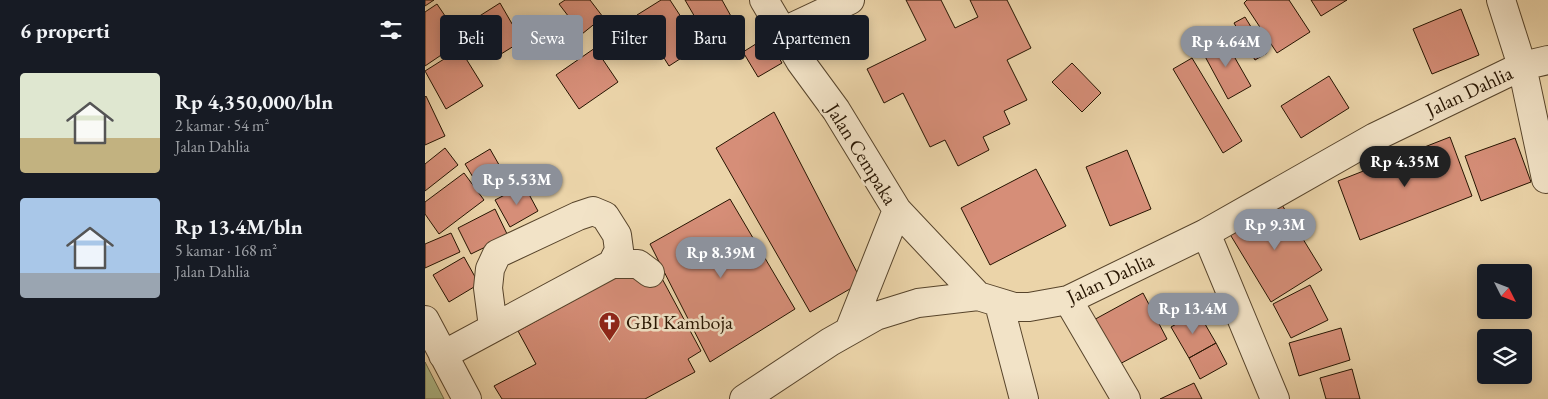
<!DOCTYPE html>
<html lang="id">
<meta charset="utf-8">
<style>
:root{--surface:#171b24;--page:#20242c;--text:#f1f3f6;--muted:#9ea1a6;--accent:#8c9099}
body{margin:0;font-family:"EB Garamond",serif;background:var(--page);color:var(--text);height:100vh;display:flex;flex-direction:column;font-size:19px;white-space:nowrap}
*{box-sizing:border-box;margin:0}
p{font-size:16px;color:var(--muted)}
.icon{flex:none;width:28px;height:28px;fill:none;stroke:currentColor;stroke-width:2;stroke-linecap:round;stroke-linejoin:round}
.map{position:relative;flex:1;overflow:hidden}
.details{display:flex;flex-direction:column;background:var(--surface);width:425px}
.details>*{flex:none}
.guide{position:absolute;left:15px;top:15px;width:475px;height:45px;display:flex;gap:10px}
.needle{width:32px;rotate:132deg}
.controls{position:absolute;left:1052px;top:264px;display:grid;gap:10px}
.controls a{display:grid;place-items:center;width:55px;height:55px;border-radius:5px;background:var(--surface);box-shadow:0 2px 12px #0003;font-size:25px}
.price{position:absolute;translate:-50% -42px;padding:0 11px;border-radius:18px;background:var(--accent);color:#fff;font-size:16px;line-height:32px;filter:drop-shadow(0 1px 2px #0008)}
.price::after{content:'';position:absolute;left:50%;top:30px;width:15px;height:11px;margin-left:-8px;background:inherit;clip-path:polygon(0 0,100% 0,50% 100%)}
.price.current{background:#222;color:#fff}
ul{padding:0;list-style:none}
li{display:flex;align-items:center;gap:15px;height:125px;padding:0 20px}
li span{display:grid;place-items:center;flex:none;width:140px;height:100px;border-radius:5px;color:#555}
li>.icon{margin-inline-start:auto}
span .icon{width:60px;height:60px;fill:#fffc;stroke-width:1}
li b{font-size:21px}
h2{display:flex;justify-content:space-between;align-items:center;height:60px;padding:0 20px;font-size:21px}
.pill{padding:0 18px;border-radius:5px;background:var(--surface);box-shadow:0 2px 12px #0003;font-size:18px;line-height:45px}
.pill.current{background:var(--accent);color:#fff}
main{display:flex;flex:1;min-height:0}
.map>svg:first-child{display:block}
.green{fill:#b1be8d;stroke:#6c6947}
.building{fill:#d68e78;stroke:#261401}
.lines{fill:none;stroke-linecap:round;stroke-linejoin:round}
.minor-casing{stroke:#57442b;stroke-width:30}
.minor{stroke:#f2e3c7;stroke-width:28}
.labels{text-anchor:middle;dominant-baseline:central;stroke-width:5;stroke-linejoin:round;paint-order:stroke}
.street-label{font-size:20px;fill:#261401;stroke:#f2e3c7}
.poi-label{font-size:20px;fill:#261401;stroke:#f2e3c7;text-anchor:start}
</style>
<main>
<section class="details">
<h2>6 properti<svg class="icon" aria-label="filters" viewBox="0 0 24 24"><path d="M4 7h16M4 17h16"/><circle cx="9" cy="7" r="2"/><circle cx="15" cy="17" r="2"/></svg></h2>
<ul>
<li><span style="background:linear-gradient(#dfe7d0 65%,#c2b280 0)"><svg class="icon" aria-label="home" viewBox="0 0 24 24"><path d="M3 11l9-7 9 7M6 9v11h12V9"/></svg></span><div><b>Rp 4,350,000/bln</b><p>2 kamar · 54 m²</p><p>Jalan Dahlia</p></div></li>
<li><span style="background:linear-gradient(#a9c7e8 75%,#9aa5b1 0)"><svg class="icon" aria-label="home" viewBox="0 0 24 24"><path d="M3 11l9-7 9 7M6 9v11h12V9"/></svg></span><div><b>Rp 13.4M/bln</b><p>5 kamar · 168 m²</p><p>Jalan Dahlia</p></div></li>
</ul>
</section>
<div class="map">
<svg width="1123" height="399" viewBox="0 0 1123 399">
<rect width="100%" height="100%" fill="#ebd4a9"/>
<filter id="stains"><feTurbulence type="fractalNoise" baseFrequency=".004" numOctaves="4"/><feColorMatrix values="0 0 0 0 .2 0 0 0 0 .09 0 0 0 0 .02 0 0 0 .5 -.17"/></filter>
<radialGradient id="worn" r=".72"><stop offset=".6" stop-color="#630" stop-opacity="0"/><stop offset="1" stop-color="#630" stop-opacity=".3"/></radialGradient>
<!-- green -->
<path class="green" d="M 0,362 L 19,399 L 0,399 Z"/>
<!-- building -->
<path class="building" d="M 0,0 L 9,0 L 0,6 Z
M 140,0 L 165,0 L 178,17 L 157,34 L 134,4 Z
M 236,0 L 245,0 L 275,46 L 244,66 L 212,15 Z
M 260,0 L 297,0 L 312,27 L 285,43 Z
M 481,0 L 516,0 L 530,28 L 553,17 L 545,0 L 582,0 L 606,48 L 582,60 L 602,100 L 579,111 L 585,124 L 558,137 L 564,150 L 533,166 L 520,140 L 505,147 L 478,93 L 459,103 L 442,69 L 501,40 Z
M 822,0 L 864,0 L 885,32 L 852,53 L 819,3 Z
M 886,0 L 922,0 L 896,16 Z
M 75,3 L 97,41 L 68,59 L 45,22 Z
M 12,4 L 37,41 L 0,66 L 0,12 Z
M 1036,9 L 1054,55 L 1007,74 L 988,29 Z
M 820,17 L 842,53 L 830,60 L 809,23 Z
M 342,37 L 357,63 L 333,77 L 318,52 Z
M 798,37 L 826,86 L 803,99 L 776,49 Z
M 170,48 L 193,82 L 154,109 L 131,75 Z
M 35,49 L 58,86 L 21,109 L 0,71 Z
M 767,58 L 817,141 L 798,153 L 748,69 Z
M 647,63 L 676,93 L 657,112 L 627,82 Z
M 904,76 L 924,108 L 876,138 L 856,106 Z
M 1,96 L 20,136 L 0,145 L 0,97 Z
M 349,112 L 437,282 L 385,312 L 291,148 Z
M 1025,137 L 1047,196 L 935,240 L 913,181 Z
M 1090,138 L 1106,182 L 1056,201 L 1040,156 Z
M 20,148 L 33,165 L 0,191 L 0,164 Z
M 65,149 L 81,177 L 57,192 L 40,164 Z
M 702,150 L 726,209 L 685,226 L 661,167 Z
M 611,169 L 641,226 L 565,265 L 536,208 Z
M 39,173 L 59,200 L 14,234 L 0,214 L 0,202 Z
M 99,185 L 113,211 L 85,227 L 70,200 Z
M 305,199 L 370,309 L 285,362 L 225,244 Z
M 854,200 L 897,270 L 846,302 L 803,231 Z
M 70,209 L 83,236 L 46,254 L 33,228 Z
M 26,233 L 35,252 L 0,268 L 0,244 Z
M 39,257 L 54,284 L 24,302 L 8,275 Z
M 212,266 L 234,273 L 276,351 L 263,359 L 270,372 L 220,399 L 77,399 L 69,386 L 111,364 L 93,331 Z
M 885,285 L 903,320 L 866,338 L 848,304 Z
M 718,293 L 742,339 L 689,367 L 665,322 Z
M 773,312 L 791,343 L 764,358 L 746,327 Z
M 916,328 L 925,360 L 874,376 L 864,343 Z
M 791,343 L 802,364 L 775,379 L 764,358 Z
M 927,369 L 935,399 L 901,399 L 895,378 Z
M 769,383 L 777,399 L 735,399 Z"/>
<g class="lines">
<defs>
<path id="minor" d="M 339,0 L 375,61 L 411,110 L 472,210 L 553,296
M 1076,0 L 1097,66 L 1121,179
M 357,32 L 425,0
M 781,233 L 850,399
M 643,300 L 701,399
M 574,304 L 599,399
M 0,320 L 42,399
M 68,327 L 63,288 L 65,269 L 72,254 L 153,216 L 168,211 L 180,216 L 192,235 L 194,250 L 187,264
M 424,331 L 472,210
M 18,355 L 187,264 L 213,264 L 225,273
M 319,399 L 405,342 L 451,316 L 493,303 L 553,296 L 589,307 L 604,307 L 643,300 L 781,233 L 950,137 L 1097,66 L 1123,60"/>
</defs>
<!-- minor casing -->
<use href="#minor" class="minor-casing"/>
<!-- minor -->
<use href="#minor" class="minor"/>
</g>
<!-- icons -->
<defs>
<symbol id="church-pin" viewBox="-11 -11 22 30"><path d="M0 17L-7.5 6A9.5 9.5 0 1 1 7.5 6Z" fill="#8f2418" stroke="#f2e3c7"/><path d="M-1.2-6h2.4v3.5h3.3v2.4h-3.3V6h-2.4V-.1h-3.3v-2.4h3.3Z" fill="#fff"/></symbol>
</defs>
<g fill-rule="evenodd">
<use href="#church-pin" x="172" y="310" width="25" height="34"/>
</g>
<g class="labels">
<!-- street labels -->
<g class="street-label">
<text transform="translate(1044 91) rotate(-25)">Jalan Dahlia</text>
<text transform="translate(437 154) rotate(58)">Jalan Cempaka</text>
<text transform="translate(685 278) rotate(-25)">Jalan Dahlia</text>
</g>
<!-- poi labels -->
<g class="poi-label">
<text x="201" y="322">GBI Kamboja</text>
</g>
</g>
<rect width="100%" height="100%" filter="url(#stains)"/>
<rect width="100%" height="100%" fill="url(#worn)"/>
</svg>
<div class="controls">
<a><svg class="needle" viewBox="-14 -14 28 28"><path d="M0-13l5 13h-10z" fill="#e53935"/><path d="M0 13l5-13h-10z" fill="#9ea1a6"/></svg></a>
<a><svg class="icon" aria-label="layers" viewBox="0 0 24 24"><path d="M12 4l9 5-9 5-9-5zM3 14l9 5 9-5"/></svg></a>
</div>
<b class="price" style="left:801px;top:68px">Rp 4.64M</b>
<b class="price current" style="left:980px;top:188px">Rp 4.35M</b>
<b class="price" style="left:92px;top:206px">Rp 5.53M</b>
<b class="price" style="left:850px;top:251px">Rp 9.3M</b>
<b class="price" style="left:296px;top:279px">Rp 8.39M</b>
<b class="price" style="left:768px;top:335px">Rp 13.4M</b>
<div class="guide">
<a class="pill">Beli</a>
<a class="pill current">Sewa</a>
<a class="pill">Filter</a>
<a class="pill">Baru</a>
<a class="pill">Apartemen</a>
</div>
</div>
</main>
